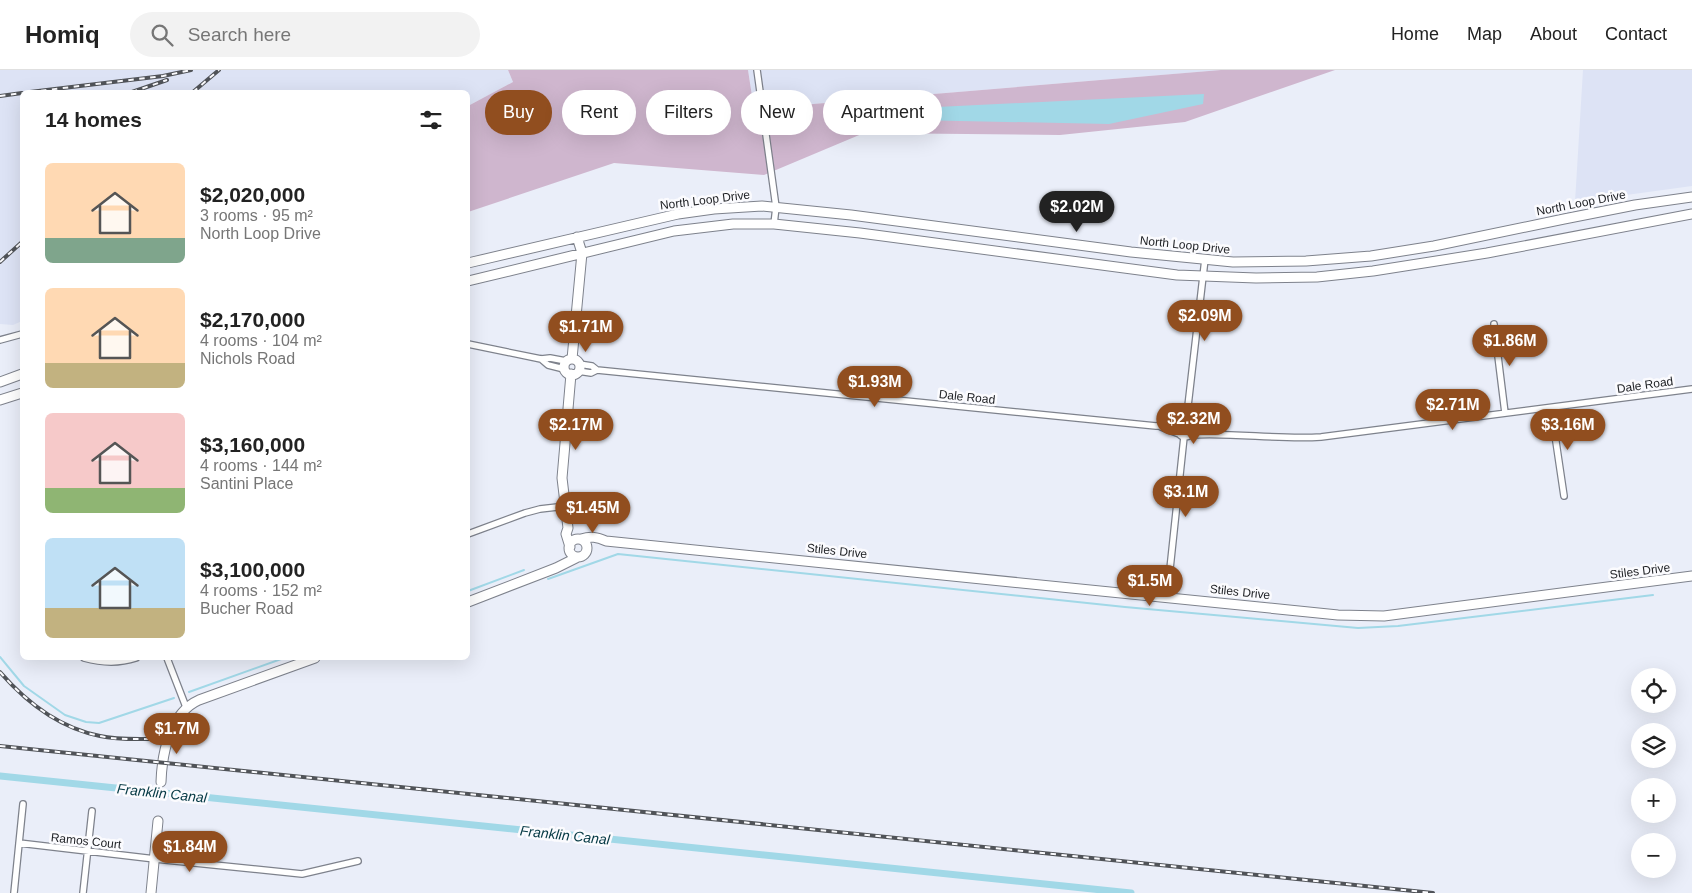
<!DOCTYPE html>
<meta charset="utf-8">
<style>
:root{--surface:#fff;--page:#f2f2f2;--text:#222;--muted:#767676;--line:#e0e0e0;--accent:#914e1f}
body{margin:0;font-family:Helvetica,sans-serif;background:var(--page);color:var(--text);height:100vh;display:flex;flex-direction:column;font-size:19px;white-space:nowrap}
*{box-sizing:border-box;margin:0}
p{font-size:16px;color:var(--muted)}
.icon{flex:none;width:28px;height:28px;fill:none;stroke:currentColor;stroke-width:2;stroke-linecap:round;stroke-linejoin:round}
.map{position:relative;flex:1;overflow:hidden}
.drawer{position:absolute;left:20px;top:20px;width:450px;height:570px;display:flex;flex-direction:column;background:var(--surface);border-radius:8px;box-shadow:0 5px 20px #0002}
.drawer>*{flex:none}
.hud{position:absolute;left:485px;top:20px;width:475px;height:45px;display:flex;gap:10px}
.controls{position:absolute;left:1631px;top:598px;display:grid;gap:10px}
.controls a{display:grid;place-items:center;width:45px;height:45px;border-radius:50%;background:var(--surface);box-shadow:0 5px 20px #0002;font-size:25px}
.price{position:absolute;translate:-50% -42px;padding:0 11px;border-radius:18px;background:var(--accent);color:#fff;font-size:16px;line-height:32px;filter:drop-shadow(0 1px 2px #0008)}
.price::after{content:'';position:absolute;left:50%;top:30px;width:15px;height:11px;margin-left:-8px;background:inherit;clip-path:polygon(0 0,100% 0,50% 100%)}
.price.current{background:#222;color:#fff}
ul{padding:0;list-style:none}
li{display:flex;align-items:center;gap:15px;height:125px;padding:0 25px}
li span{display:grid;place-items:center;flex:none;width:140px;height:100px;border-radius:8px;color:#555}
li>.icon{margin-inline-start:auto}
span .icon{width:60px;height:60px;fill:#fffc;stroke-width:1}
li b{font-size:21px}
h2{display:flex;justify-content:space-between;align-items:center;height:60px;padding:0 25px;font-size:21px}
.chip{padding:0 18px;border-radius:22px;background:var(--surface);box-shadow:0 5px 20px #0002;font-size:18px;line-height:45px}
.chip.current{background:var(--accent);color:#fff}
header{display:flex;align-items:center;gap:30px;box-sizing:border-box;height:70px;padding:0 25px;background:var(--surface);border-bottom:1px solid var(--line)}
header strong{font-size:24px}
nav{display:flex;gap:28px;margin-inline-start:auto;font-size:18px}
.search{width:350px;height:45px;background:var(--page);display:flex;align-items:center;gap:12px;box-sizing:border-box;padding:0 18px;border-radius:28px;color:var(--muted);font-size:19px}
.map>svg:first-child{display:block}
.built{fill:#dde3f5}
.green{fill:#cfb6ce}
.water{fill:#a1d8e7}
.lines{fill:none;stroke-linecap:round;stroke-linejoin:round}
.stream{stroke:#a1d8e7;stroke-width:2}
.canal{stroke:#a1d8e7;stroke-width:7}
.street-casing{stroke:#7e828c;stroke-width:8}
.secondary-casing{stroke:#7e828c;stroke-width:11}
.street{stroke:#fff;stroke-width:5.5}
.secondary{stroke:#fff;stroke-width:9}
.rail-casing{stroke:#505358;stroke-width:4}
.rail{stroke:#fbfbfe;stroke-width:2;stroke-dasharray:5.5;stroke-linecap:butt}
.labels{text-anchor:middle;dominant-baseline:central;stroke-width:5;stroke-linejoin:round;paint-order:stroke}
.street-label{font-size:12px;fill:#222428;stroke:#fbfbfe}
.water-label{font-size:14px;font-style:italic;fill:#053944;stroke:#fbfbfe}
</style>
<header>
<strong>Homiq</strong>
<div class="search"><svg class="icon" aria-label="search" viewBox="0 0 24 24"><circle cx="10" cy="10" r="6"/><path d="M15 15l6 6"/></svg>Search here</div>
<nav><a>Home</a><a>Map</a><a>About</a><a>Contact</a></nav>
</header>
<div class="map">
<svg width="1692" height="823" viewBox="0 0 1692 823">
<rect width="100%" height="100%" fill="#eaeef9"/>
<!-- built -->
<path class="built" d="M 0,0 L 508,0 L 513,12 L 468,36 L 468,22 L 22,22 L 22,251 L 13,255 L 0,254 Z
M 748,0 L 1221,0 L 754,39 Z
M 1583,0 L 1692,0 L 1692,116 L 1575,132 Z"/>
<!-- green -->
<path class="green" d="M 508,0 L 748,0 L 754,39 L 1221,0 L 1335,0 L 1185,52 L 1060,65 L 864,63 L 764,105 L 614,93 L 468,142 L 468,36 L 513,12 Z"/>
<!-- water -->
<path class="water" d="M 1204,24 L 1203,34 L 1109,54 L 914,50 L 917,38 Z"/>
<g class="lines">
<!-- stream -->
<path class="stream" d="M 548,509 L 618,484 L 1125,537 L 1358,558 L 1398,556 L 1653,525
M 468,521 L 524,500
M 0,587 L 24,616 L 65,645 L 86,652 L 99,653 L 174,628
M 189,622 L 284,588"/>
<!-- canal -->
<path class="canal" d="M 0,706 L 1131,823"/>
<defs>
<path id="street" d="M 757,0 L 776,137 L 774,154
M 1494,254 L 1505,343
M 0,270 L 22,264
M 468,274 L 541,289 L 550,288 L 566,291
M 541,289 L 548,295 L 564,299
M 579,294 L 592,296 L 597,300
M 578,301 L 591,303 L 597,300 L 1156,356 L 1179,355
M 1551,338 L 1564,426
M1178 360a7 7 0 1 1 14 0a7 7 0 1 1-14 0Z
M 1186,353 L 1205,189
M 1161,357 L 1179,364
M 1191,357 L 1209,362
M 1190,365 C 1234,362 1277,370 1321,367 L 1692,319
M 468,464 L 525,443 L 540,439 L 566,436
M 1167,527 L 1184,367
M 84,588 C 102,593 118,594 136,588
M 167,588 L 186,637
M 19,773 L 155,789 L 302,804 L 358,791
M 14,823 L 23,734
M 83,823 L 92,741"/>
<path id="secondary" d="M 468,193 L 678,144 L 714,139 L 762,136 L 851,145 L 1131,182 L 1233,192 L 1306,191 L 1371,186 L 1434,176 L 1564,149 L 1635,135 L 1692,127
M 468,211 L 674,161 L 733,154 L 774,154 L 860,163 L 1177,205 L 1256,208 L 1317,207 L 1373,201 L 1487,183 L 1692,144
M 572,289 L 582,183 L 577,167
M564 297a8 8 0 1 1 16 0a8 8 0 1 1-16 0Z
M 0,312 L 22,304
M 0,330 L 22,323
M 581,469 C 591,466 597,467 606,471 L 1338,545 L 1384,546 L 1692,506
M569 478a9 9 0 1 1 18 0a9 9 0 1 1-18 0Z
M 570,477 L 566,464 L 568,458 L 562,408 L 571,304
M 468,532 L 556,498 L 578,487
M 161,712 C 162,683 170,643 199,630 L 315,588
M 151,823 L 158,751"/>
</defs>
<!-- street casing -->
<use href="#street" class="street-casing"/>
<!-- secondary casing -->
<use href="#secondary" class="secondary-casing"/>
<!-- street -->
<use href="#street" class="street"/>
<!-- secondary -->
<use href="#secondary" class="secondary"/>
<defs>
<path id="rail" d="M 30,22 L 163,6 L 191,0
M 132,22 L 167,10
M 193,22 L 219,0
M 0,26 L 22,23
M 0,192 L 22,172
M 0,602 C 26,632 60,658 100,666 C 117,670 136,669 154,669
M 0,676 L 1433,823"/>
</defs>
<!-- rail casing -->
<use href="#rail" class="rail-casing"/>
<!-- rail -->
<use href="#rail" class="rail"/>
</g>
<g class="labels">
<!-- street labels -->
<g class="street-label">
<text transform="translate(705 130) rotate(-7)">North Loop Drive</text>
<text transform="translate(1581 133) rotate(-11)">North Loop Drive</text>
<text transform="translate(1185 175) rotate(6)">North Loop Drive</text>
<text transform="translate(1645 315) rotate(-8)">Dale Road</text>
<text transform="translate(967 327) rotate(6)">Dale Road</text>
<text transform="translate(837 481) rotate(6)">Stiles Drive</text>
<text transform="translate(1640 501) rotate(-7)">Stiles Drive</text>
<text transform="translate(1240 522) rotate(6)">Stiles Drive</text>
<text transform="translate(86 771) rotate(6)">Ramos Court</text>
</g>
<!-- water labels -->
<g class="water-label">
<text transform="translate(162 723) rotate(6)">Franklin Canal</text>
<text transform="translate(565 765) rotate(6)">Franklin Canal</text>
</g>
</g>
</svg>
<div class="controls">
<a><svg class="icon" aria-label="locate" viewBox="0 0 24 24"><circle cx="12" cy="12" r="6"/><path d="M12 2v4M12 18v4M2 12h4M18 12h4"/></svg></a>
<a><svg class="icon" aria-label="layers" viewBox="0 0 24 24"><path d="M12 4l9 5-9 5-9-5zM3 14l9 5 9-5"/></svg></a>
<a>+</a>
<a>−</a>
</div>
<b class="price current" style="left:1077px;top:163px">$2.02M</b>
<b class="price" style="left:1205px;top:272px">$2.09M</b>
<b class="price" style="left:586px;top:283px">$1.71M</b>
<b class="price" style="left:1510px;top:297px">$1.86M</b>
<b class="price" style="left:875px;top:338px">$1.93M</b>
<b class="price" style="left:1453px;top:361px">$2.71M</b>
<b class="price" style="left:1194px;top:375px">$2.32M</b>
<b class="price" style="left:576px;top:381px">$2.17M</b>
<b class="price" style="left:1568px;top:381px">$3.16M</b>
<b class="price" style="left:1186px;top:448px">$3.1M</b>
<b class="price" style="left:593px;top:464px">$1.45M</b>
<b class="price" style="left:1150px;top:537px">$1.5M</b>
<b class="price" style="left:177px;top:685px">$1.7M</b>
<b class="price" style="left:190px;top:803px">$1.84M</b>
<div class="hud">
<a class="chip current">Buy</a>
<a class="chip">Rent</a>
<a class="chip">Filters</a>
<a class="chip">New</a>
<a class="chip">Apartment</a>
</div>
<section class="drawer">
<h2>14 homes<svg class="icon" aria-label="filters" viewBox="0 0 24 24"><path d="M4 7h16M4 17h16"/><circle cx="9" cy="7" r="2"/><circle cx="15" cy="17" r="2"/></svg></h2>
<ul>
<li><span style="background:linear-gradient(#ffd9b3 75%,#7fa58c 0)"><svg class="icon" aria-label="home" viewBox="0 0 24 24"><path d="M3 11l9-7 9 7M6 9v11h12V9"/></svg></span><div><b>$2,020,000</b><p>3 rooms · 95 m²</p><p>North Loop Drive</p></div></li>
<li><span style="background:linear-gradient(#ffd9b3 75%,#c2b280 0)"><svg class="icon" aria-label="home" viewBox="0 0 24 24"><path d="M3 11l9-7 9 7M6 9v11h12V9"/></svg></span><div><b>$2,170,000</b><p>4 rooms · 104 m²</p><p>Nichols Road</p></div></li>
<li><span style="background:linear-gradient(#f6c9c9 75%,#8fb573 0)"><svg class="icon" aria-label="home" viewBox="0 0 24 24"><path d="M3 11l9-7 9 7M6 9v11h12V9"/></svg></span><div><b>$3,160,000</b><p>4 rooms · 144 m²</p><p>Santini Place</p></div></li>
<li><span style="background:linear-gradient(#bfe0f5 70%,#c2b280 0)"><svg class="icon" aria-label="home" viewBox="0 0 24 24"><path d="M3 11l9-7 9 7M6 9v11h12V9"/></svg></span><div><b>$3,100,000</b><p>4 rooms · 152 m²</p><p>Bucher Road</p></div></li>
</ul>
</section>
</div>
